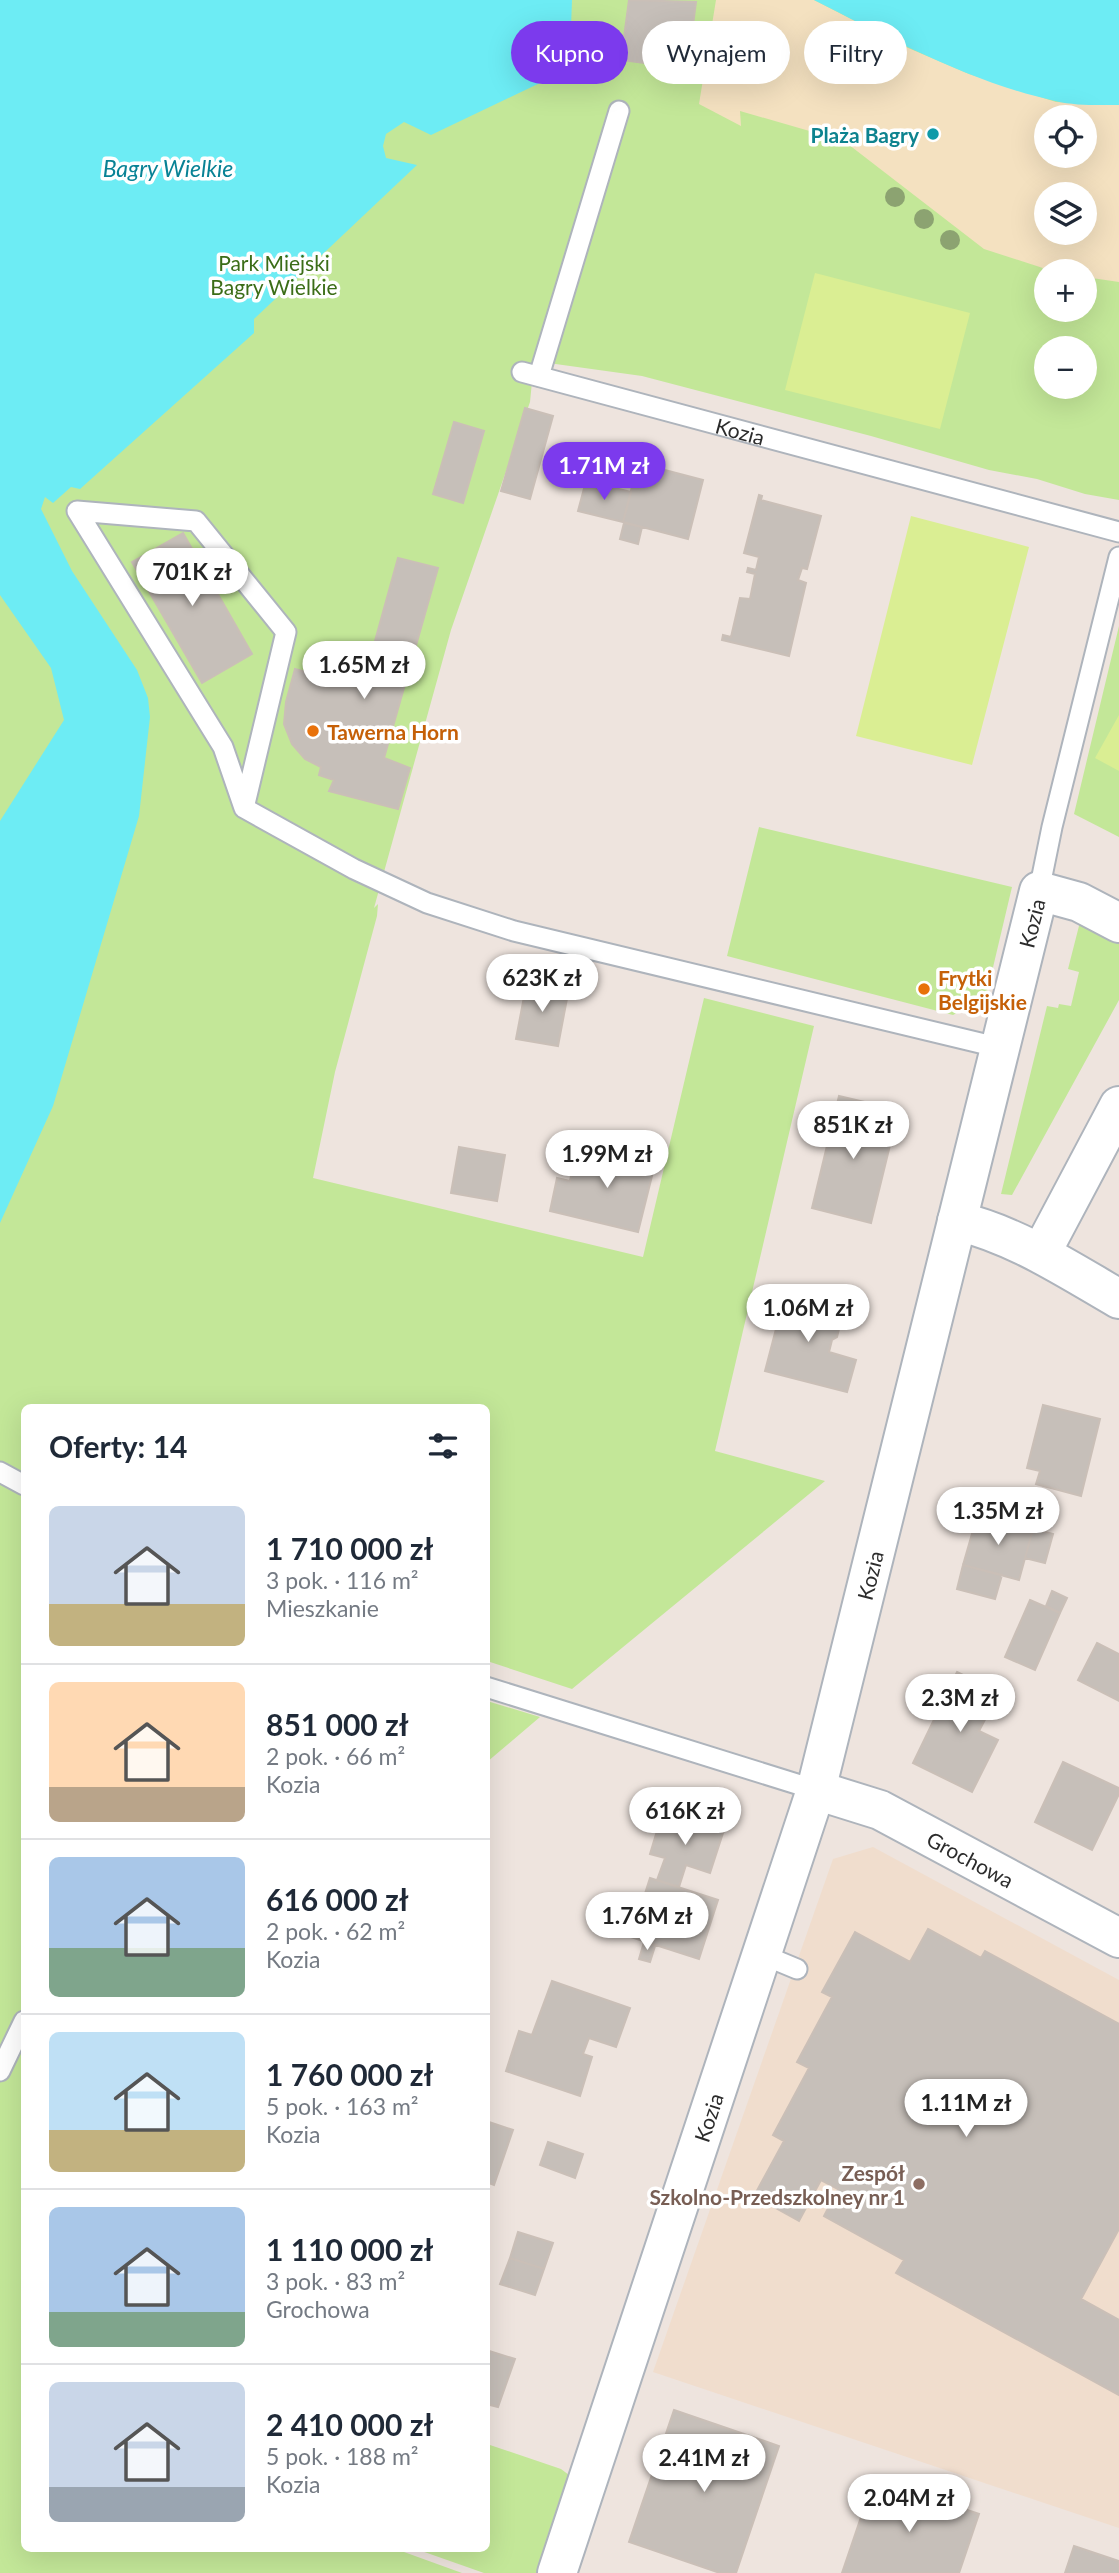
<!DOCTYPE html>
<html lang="pl">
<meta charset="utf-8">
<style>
:root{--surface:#fff;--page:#f6f6f7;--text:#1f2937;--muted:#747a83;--line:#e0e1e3;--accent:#7c3aed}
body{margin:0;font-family:Lato,sans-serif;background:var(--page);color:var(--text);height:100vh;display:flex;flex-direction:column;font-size:26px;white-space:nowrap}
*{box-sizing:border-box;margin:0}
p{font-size:23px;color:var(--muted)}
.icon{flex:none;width:38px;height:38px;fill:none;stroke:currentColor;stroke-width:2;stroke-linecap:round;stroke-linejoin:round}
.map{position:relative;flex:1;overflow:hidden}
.sheet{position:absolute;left:21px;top:1404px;width:469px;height:1148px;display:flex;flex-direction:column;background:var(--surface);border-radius:10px;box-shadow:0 7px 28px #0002}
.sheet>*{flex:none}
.banner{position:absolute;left:511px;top:21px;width:502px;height:63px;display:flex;gap:14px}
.tools{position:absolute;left:1034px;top:105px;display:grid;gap:14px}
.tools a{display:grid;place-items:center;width:63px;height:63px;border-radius:50%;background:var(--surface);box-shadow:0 7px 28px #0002;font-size:35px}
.price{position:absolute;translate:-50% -60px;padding:0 16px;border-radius:24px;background:#fff;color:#222;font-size:23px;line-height:46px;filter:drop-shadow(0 2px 4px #0008)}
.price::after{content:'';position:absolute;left:50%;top:42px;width:21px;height:16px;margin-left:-10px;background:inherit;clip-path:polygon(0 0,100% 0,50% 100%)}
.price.current{background:var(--accent);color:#fff}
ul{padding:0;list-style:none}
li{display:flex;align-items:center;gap:21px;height:175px;padding:0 28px}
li+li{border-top:2px solid var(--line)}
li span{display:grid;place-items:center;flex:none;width:196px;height:140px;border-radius:10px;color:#555}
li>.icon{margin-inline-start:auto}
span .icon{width:84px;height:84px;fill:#fffc;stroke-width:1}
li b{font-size:30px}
h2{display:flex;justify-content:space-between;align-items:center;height:84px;padding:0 28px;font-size:30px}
.chip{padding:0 24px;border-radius:32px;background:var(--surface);box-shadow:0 7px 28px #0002;font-size:24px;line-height:63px}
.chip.current{background:var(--accent);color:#fff}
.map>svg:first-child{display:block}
.education{fill:#f0ddcd}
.green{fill:#c3e798;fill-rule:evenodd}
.sand{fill:#f4e1c0;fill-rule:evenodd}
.pitch{fill:#daee93}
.water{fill:#6decf4}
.building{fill:#c6bfb9;stroke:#cabfb7;stroke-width:2}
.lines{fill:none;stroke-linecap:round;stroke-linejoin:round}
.lane-casing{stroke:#aeb4bc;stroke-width:23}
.street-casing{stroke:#aeb4bc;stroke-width:42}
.lane{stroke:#fff;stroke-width:19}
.street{stroke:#fff;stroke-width:38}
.tree{fill:#8ca371}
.culture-dot{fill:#0f9aa8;stroke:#fff;stroke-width:2.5}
.food-dot{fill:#e8710a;stroke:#fff;stroke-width:2.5}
.education-dot{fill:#8d6e63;stroke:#fff;stroke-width:2.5}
.labels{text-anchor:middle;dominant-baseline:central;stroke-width:7;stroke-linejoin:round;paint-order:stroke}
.culture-label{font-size:21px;font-weight:bold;fill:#0d838f;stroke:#fff;text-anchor:end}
.park-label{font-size:21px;fill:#3b6d17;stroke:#fff}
.street-label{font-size:21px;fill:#2c2c2c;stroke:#fff}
.food-label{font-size:21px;font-weight:bold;fill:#c56008;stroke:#fff;text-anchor:start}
.education-label{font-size:21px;font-weight:bold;fill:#785e54;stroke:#fff;text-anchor:end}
.water-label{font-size:23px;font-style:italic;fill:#088295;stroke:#fff}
</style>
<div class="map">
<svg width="1119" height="2573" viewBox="0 0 1119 2573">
<rect width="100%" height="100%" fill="#eee4de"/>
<!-- education -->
<path class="education" d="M 873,1847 L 1119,1980 L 1119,2528 L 653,2372 L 833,1859 Z"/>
<!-- green -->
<path class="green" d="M 0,0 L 1119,0 L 1119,500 L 1085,494 L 1037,479 L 989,470 L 871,436 L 642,376 L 534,361 L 530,402 L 451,630 L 374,908 L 378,904 L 377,916 L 335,1072 L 313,1178 L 643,1257 L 704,998 L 814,1026 L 715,1451 L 825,1481 L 572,1689 L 487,1661 L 486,1407 L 24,1407 L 24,2548 L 393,2548 L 462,2573 L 0,2573 ZM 1046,117 L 1085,117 L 1085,156 L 1046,156 ZM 1046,194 L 1085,194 L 1085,233 L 1046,233 ZM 1046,271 L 1085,271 L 1085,310 L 1046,310 ZM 1046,348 L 1085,348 L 1085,387 L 1046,387 Z
M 1119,626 L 1119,837 L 1074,814 Z
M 759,827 L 1012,887 L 986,997 L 953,1015 L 727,956 Z
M 1080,922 L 1119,943 L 1119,1000 L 1012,1195 L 1001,1194 L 1047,1006 L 1058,1008 L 1059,1004 L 1071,1006 L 1079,972 L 1068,969 Z
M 487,1701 L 540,1717 L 487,1762 L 486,1701 Z
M 487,2444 L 561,2469 L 569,2475 L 537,2573 L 484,2573 L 413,2548 L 486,2548 Z"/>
<!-- sand -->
<path class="sand" d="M 716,0 L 814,0 L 906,47 L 969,74 L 1056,102 L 1119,105 L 1119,282 L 1085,277 L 1085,271 L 1052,271 L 984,249 L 844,141 L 740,111 L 741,126 L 699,104 ZM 1046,117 L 1085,117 L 1085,156 L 1046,156 ZM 1046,194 L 1085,194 L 1085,233 L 1046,233 Z"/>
<!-- pitch -->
<path class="pitch" d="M 815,273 L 970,313 L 940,429 L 785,390 Z
M 911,516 L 1029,547 L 972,765 L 856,736 Z
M 1119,715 L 1119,771 L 1095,758 Z"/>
<!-- water -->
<path class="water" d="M 0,0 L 572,0 L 570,54 L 561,73 L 431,135 L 404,122 L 386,134 L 383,146 L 386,158 L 417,165 L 254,319 L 254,333 L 80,489 L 71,487 L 53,503 L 45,497 L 41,509 L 72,571 L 137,670 L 148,698 L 150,717 L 139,816 L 53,1106 L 0,1223 L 0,821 L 64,720 L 51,668 L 0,595 Z
M 814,0 L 1119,0 L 1119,105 C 1098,105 1076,106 1055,101 C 970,82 891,39 814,0 Z"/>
<!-- building -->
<path class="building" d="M 629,0 L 696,2 L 690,47 L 670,44 L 667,66 L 621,60 Z
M 525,408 L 553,416 L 530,499 L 501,491 Z
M 454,422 L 484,431 L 463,503 L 433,494 Z
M 638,463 L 703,480 L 688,539 L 623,522 Z
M 586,481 L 631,492 L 623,522 L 578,511 Z
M 759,495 L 762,496 L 761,500 L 821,516 L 807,569 L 802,568 L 798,580 L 806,583 L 789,656 L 722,640 L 723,635 L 731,637 L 740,598 L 750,599 L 755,574 L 747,572 L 748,568 L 756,570 L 759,557 L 744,553 Z
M 624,523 L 642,527 L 638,544 L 620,539 Z
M 183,533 L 252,654 L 202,683 L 132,562 Z
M 398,558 L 438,568 L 384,758 L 410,768 L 398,809 L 329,791 L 334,780 L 319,775 L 321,767 L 305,759 L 292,744 L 284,724 L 286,702 L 295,669 L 362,688 Z
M 527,981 L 569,988 L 558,1046 L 516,1039 Z
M 839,1096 L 886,1107 L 880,1134 L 892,1137 L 871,1223 L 812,1208 Z
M 599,1145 L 656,1160 L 638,1232 L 550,1211 L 557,1178 L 570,1181 L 573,1167 L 593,1173 Z
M 459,1147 L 505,1155 L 497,1201 L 451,1193 Z
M 787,1287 L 819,1295 L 815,1310 L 837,1315 L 841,1321 L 837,1337 L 832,1340 L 829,1352 L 856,1360 L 847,1392 L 765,1371 Z
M 1043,1405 L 1100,1419 L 1081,1496 L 1036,1484 L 1040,1471 L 1027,1468 Z
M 978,1513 L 1033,1529 L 1019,1580 L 963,1565 Z
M 1033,1529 L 1053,1534 L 1045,1563 L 1025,1558 Z
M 963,1565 L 1002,1575 L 995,1599 L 957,1589 Z
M 1052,1591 L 1067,1598 L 1060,1613 L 1046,1606 Z
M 1030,1600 L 1060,1613 L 1035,1670 L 1005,1657 Z
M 1097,1643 L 1119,1654 L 1119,1701 L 1078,1680 Z
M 957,1672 L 999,1693 L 979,1731 L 998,1740 L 972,1792 L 913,1763 Z
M 1063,1762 L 1119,1788 L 1119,1794 L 1092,1850 L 1035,1822 Z
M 663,1811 L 724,1830 L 710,1873 L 686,1865 L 679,1887 L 657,1880 L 665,1858 L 650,1854 Z
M 650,1878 L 718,1900 L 699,1959 L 631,1937 Z
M 928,1929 L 981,1958 L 985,1951 L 1119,2024 L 1119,2229 L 1081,2299 L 1119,2320 L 1119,2395 L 896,2273 L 904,2260 L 824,2216 L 838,2189 L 821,2180 L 799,2221 L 754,2196 L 784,2141 L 773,2135 L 809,2068 L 797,2062 L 832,1997 L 822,1992 L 855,1932 L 910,1962 Z
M 644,1942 L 655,1946 L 650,1962 L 639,1959 Z
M 552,1981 L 630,2008 L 616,2047 L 589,2038 L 583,2054 L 592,2057 L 580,2096 L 506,2071 L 519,2031 L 532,2035 Z
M 486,2121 L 513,2130 L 494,2185 L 486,2182 Z
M 548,2142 L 583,2154 L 575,2178 L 540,2165 Z
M 518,2232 L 553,2243 L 544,2269 L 510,2258 Z
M 510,2258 L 544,2269 L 535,2295 L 500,2284 Z
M 486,2350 L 515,2359 L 498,2407 L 486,2404 Z
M 674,2410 L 779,2446 L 736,2573 L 720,2573 L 629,2542 Z
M 874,2479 L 979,2514 L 959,2573 L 842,2573 Z
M 1074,2546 L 1119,2561 L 1119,2573 L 1065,2573 Z"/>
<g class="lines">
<defs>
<g id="lane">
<path id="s1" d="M 522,372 L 1119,532"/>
<path d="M 539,376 L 619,111"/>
<path d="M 244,808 L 286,632 L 196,521 L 77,511 L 223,747 L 244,808 L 354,869 L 427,903 L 514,931 L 1001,1048"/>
<path d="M 1039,891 L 1052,827 L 1119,557"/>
<path d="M 0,1472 L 24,1485"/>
<path d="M 486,1687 L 816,1790"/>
<path d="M 761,1954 L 797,1969"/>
<path d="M 0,2071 L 24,2021"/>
</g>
<g id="street">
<path d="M 957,1221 C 1016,1235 1067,1269 1119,1299"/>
<path d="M 1041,1253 L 1119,1106"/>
<path id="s2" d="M 816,1790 L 880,1810 L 1119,1938"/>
<path id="s3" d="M 557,2573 L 816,1790 L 1039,891 L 1079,902 L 1119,923"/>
</g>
</defs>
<!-- lane casing -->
<use href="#lane" class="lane-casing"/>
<!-- street casing -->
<use href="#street" class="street-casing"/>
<!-- lane -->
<use href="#lane" class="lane"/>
<!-- street -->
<use href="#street" class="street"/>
</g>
<!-- trees -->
<g class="tree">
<circle cx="895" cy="197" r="10"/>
<circle cx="924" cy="219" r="10"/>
<circle cx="950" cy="240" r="10"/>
</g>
<!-- markers -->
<circle class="culture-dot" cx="933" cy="134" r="7"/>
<g class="food-dot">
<circle cx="313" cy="731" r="7"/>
<circle cx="924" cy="989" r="7"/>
</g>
<circle class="education-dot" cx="919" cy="2184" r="7"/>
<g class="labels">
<!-- culture labels -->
<g class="culture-label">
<text x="919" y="134">Plaża Bagry</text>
</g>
<!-- park labels -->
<g class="park-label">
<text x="274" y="262">Park Miejski<tspan x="274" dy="24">Bagry Wielkie</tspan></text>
</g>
<!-- street labels -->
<g class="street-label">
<text stroke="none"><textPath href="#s1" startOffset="226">Kozia</textPath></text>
<text stroke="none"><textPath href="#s3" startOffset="1718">Kozia</textPath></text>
<text stroke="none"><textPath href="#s3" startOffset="1046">Kozia</textPath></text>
<text stroke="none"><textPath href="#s2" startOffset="170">Grochowa</textPath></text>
<text stroke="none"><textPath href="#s3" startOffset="480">Kozia</textPath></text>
</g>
<!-- food labels -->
<g class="food-label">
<text x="327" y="731">Tawerna Horn</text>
<text x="938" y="977">Frytki<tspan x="938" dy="24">Belgijskie</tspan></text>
</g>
<!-- education labels -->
<g class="education-label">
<text x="905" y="2172">Zespół<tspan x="905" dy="24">Szkolno-Przedszkolney nr 1</tspan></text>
</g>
<!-- water labels -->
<g class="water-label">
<text x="168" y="168">Bagry Wielkie</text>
</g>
</g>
</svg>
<div class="tools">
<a><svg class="icon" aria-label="locate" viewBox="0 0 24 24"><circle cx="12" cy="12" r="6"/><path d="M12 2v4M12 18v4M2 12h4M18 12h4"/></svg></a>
<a><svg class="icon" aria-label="layers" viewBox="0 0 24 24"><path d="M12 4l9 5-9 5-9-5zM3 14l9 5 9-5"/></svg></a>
<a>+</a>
<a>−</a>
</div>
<b class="price current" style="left:604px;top:502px">1.71M zł</b>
<b class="price" style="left:192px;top:608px">701K zł</b>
<b class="price" style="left:364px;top:701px">1.65M zł</b>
<b class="price" style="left:542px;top:1014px">623K zł</b>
<b class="price" style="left:853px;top:1161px">851K zł</b>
<b class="price" style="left:607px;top:1190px">1.99M zł</b>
<b class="price" style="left:808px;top:1344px">1.06M zł</b>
<b class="price" style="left:998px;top:1547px">1.35M zł</b>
<b class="price" style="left:960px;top:1734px">2.3M zł</b>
<b class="price" style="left:685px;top:1847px">616K zł</b>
<b class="price" style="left:647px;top:1952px">1.76M zł</b>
<b class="price" style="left:966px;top:2139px">1.11M zł</b>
<b class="price" style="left:704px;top:2494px">2.41M zł</b>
<b class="price" style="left:909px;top:2534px">2.04M zł</b>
<div class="banner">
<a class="chip current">Kupno</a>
<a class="chip">Wynajem</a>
<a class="chip">Filtry</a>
</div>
<section class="sheet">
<h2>Oferty: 14<svg class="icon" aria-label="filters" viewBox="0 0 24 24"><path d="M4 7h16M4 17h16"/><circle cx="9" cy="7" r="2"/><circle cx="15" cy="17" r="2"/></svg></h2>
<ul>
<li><span style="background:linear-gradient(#c9d6e8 70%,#c2b280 0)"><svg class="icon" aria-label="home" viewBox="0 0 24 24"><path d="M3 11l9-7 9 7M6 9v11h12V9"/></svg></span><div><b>1 710 000 zł</b><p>3 pok. · 116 m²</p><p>Mieszkanie</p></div></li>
<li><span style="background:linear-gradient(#ffd9b3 75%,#b9a48a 0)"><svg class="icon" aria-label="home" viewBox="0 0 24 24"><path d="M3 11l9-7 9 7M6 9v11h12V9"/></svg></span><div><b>851 000 zł</b><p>2 pok. · 66 m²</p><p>Kozia</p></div></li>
<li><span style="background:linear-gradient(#a9c7e8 65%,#7fa58c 0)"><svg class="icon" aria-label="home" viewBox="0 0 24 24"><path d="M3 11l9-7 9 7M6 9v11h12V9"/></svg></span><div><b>616 000 zł</b><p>2 pok. · 62 m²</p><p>Kozia</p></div></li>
<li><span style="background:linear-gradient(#bfe0f5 70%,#c2b280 0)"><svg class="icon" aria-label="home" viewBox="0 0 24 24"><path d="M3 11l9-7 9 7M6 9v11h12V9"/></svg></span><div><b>1 760 000 zł</b><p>5 pok. · 163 m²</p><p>Kozia</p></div></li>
<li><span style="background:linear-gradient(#a9c7e8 75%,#7fa58c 0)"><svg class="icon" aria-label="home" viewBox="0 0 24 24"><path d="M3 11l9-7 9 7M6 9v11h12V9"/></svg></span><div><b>1 110 000 zł</b><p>3 pok. · 83 m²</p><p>Grochowa</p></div></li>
<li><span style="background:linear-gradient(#c9d6e8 75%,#9aa5b1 0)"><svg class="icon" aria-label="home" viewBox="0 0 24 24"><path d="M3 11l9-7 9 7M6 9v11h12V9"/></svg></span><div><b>2 410 000 zł</b><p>5 pok. · 188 m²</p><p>Kozia</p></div></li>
</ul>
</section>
</div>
